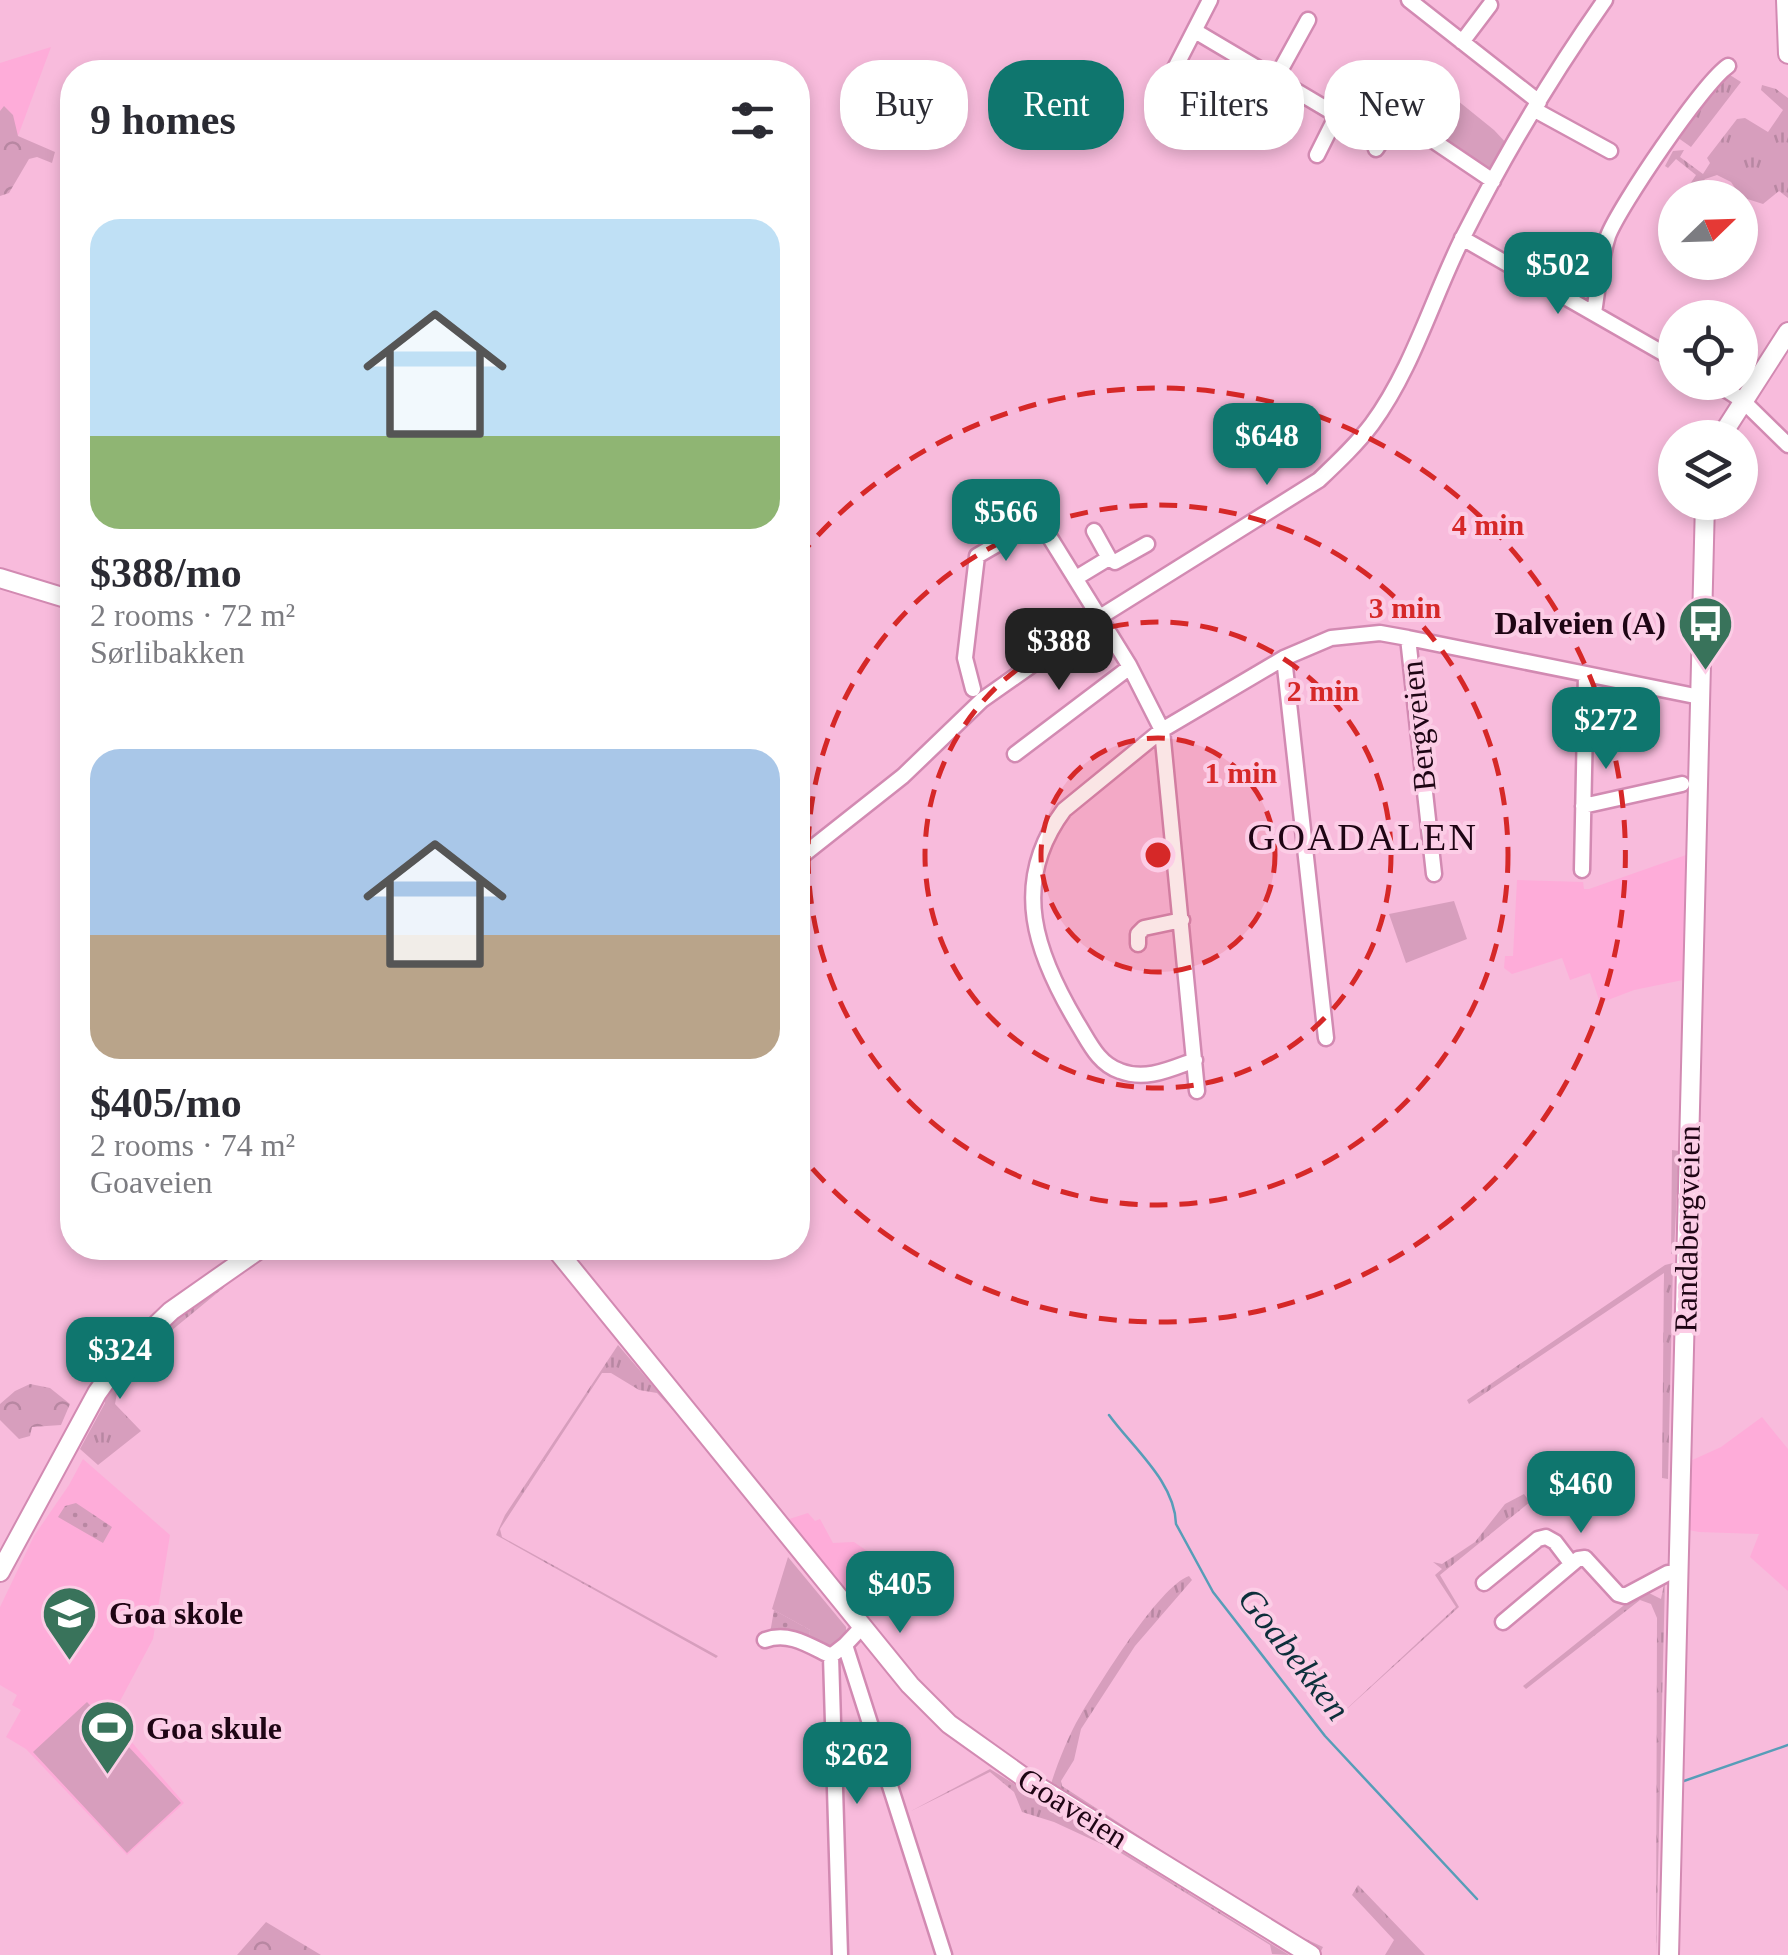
<!DOCTYPE html>
<meta charset="utf-8">
<style>
:root{--surface:#fff;--page:#f7f7f7;--text:#2b2b33;--muted:#7c7c81;--accent:#0f766e}
body{margin:0;font-family:"Times New Roman",serif;background:var(--page);color:var(--text);height:100vh;display:flex;flex-direction:column;font-size:38px;white-space:nowrap}
*{box-sizing:border-box;margin:0}
p{font-size:32px;color:var(--muted)}
.icon{flex:none;width:55px;height:55px;fill:none;stroke:currentColor;stroke-width:2;stroke-linecap:round;stroke-linejoin:round}
.map{position:relative;flex:1;overflow:hidden}
.panel{position:absolute;left:60px;top:60px;width:750px;height:1200px;display:flex;flex-direction:column;background:var(--surface);border-radius:40px;box-shadow:0 5px 15px #0003}
.panel>*{flex:none}
.top-card{position:absolute;left:840px;top:60px;width:798px;height:90px;display:flex;gap:20px}
.needle{width:65px;rotate:67deg}
.buttons{position:absolute;left:1658px;top:180px;display:grid;gap:20px}
.buttons a{display:grid;place-items:center;width:100px;height:100px;border-radius:50%;background:var(--surface);box-shadow:0 5px 15px #0003;font-size:50px}
.price{position:absolute;translate:-50% -85px;padding:0 22px;border-radius:20px;background:var(--accent);color:#fff;font-size:32px;line-height:65px;filter:drop-shadow(0 2px 5px #0008)}
.price::after{content:'';position:absolute;left:50%;top:60px;width:30px;height:22px;margin-left:-15px;background:inherit;clip-path:polygon(0 0,100% 0,50% 100%)}
.price.on{background:#222;color:#fff}
ul{padding:0;list-style:none}
li{display:grid;align-content:center;gap:20px;height:530px;padding:0 30px}
li span{display:grid;place-items:center;height:310px;border-radius:30px;color:#555}
li>.icon{margin-inline-start:auto}
span .icon{width:180px;height:180px;fill:#fffc;stroke-width:1}
li b{font-size:42px}
h2{display:flex;justify-content:space-between;align-items:center;height:120px;padding:0 30px;font-size:42px}
.chip{padding:0 35px;border-radius:40px;background:var(--surface);box-shadow:0 5px 15px #0003;font-size:35px;line-height:90px}
.chip.on{background:var(--accent);color:#fff}
.map>svg:first-child{display:block}
.built{fill:#feacd9}
.grass{fill:url(#grass-tufts)}
.forest{fill:url(#forest-crowns)}
.park{fill:url(#park-dots)}
.garden{fill:#d79ebd}
.lines{fill:none;stroke-linecap:round;stroke-linejoin:round}
.stream{stroke:#579db8;stroke-width:2.5}
.minor-casing{stroke:#d28ab2;stroke-width:19}
.major-casing{stroke:#d28ab2;stroke-width:22}
.minor{stroke:#fff;stroke-width:14}
.major{stroke:#fff;stroke-width:18}
.ring{fill:none;stroke:#d62828;stroke-width:5;stroke-dasharray:18 12}
.labels{text-anchor:middle;dominant-baseline:central;stroke-width:8;stroke-linejoin:round;paint-order:stroke}
.poi-label{font-size:32px;font-weight:bold;fill:#1e0514;stroke:#fccde6;text-anchor:start}
.street-label{font-size:32px;fill:#1e0514;stroke:#fccde6}
.water-label{font-size:35px;font-style:italic;fill:#0d2f3b;stroke:#fccde6}
.quarter-label{font-size:38px;letter-spacing:2.5px;fill:#1e0514;stroke:#fccde6}
.centre{fill:#d62828;stroke:#fccde6;stroke-width:5}
.ring-label{font-size:30px;text-anchor:middle;font-weight:bold;fill:#d62828;stroke:#fccde6;stroke-width:8;stroke-linejoin:round;paint-order:stroke}
</style>
<div class="map">
<svg width="1788" height="1955" viewBox="0 0 1788 1955">
<defs>
<pattern id="grass-tufts" width="24" height="20" patternUnits="userSpaceOnUse" patternTransform="scale(2.5)"><rect width="24" height="20" fill="#d79ebd"/><path d="M3 7l-1-3M5 7V3M7 7l1-3M15 17l-1-3M17 17v-4M19 17l1-3" fill="none" stroke="#b887a2"/></pattern>
<pattern id="forest-crowns" width="20" height="18" patternUnits="userSpaceOnUse" patternTransform="scale(2.5)"><rect width="20" height="18" fill="#d79ebd"/><path d="M2 6a3 3 0 1 1 6 0M12 15a3 3 0 1 1 6 0" fill="none" stroke="#b887a2"/></pattern>
<pattern id="park-dots" width="8" height="8" patternUnits="userSpaceOnUse" patternTransform="scale(2.5)"><rect width="8" height="8" fill="#d79ebd"/><path d="M2 2h.1M6 6h.1" fill="none" stroke="#b887a2" stroke-width="1.8" stroke-linecap="round"/></pattern>
</defs>
<rect width="100%" height="100%" fill="#f8bbdc"/>
<!-- built -->
<path class="built" d="M 51,47 L 18,136 L 5,107 L 0,111 L 0,63 Z
M 1686,855 L 1683,980 L 1634,990 L 1600,1003 L 1590,973 L 1570,980 L 1562,958 L 1512,974 L 1504,968 L 1505,956 L 1513,956 L 1517,880 L 1583,882 L 1584,889 L 1589,889 Z
M 1762,1417 L 1788,1449 L 1788,1591 L 1750,1557 L 1759,1534 L 1699,1532 L 1689,1530 L 1685,1522 L 1688,1462 L 1721,1447 Z
M 83,1459 L 170,1535 L 153,1639 L 111,1718 L 184,1803 L 127,1855 L 26,1749 L 6,1737 L 21,1710 L 12,1705 L 17,1695 L 0,1685 L 0,1607 L 34,1536 L 69,1485 Z
M 808,1513 L 815,1521 L 820,1519 L 833,1543 L 854,1542 L 889,1566 L 900,1593 L 857,1613 L 783,1521 Z"/>
<!-- grass -->
<path class="grass" d="M 1722,70 L 1741,82 L 1691,147 L 1674,135 Z
M 1762,85 L 1776,89 L 1788,98 L 1788,198 L 1779,191 L 1763,204 L 1741,197 L 1731,182 L 1717,175 L 1705,179 L 1698,189 L 1690,184 L 1696,175 L 1676,159 L 1668,168 L 1665,166 L 1673,151 L 1684,150 L 1680,157 L 1703,174 L 1710,163 L 1707,158 L 1737,119 L 1745,118 L 1768,132 L 1783,110 L 1761,90 Z
M 1672,1150 L 1679,1151 L 1674,1252 L 1671,1254 Z
M 1673,1263 L 1668,1479 L 1662,1478 L 1664,1273 L 1469,1404 L 1467,1400 L 1665,1265 Z
M 221,1281 L 226,1285 L 222,1289 L 121,1372 L 115,1404 L 141,1431 L 98,1465 L 80,1449 L 105,1403 L 104,1394 L 131,1353 Z
M 618,1345 L 686,1424 L 657,1393 L 639,1390 L 611,1373 L 602,1373 L 500,1529 L 502,1537 L 718,1656 L 716,1658 L 496,1535 L 505,1515 Z
M 1524,1494 L 1530,1502 L 1440,1575 L 1459,1607 L 1327,1727 L 1456,1607 L 1435,1575 L 1442,1569 L 1433,1562 L 1442,1564 L 1475,1542 L 1505,1504 Z
M 1189,1576 L 1192,1580 L 1135,1646 L 1081,1729 L 1074,1760 L 1061,1781 L 1062,1786 L 1280,1927 L 1323,1947 L 1320,1953 L 1050,1787 C 1056,1767 1069,1734 1080,1716 C 1098,1686 1159,1586 1189,1576 Z
M 1665,1580 L 1656,1955 L 1657,1618 L 1651,1604 L 1640,1600 L 1526,1689 L 1523,1686 L 1643,1590 L 1661,1599 Z
M 990,1769 L 1289,1955 L 1272,1954 L 1270,1945 L 1121,1853 L 1054,1822 L 1022,1812 L 1014,1792 L 990,1772 L 911,1811 Z
M 1358,1885 L 1425,1955 L 1385,1955 L 1394,1940 L 1352,1895 Z"/>
<!-- forest -->
<path class="forest" d="M 4,106 L 13,115 L 18,136 L 55,152 L 52,163 L 37,157 L 29,159 L 9,193 L 0,196 L 0,111 Z
M 30,1384 L 50,1388 L 70,1404 L 61,1425 L 32,1427 L 30,1436 L 19,1439 L 0,1420 L 0,1404 L 15,1391 Z
M 266,1922 L 321,1955 L 237,1955 Z"/>
<!-- park -->
<path class="park" d="M 1355,106 L 1387,124 L 1376,141 L 1345,122 Z
M 76,1503 L 112,1527 L 103,1543 L 58,1517 L 65,1506 Z
M 774,1610 L 810,1630 L 809,1645 L 769,1639 Z"/>
<!-- garden -->
<path class="garden" d="M 1447,92 L 1494,130 L 1509,146 L 1487,171 L 1422,127 Z
M 1454,901 L 1467,939 L 1406,963 L 1389,914 Z
M 788,1557 L 846,1627 L 846,1633 L 832,1651 L 809,1645 L 810,1630 L 772,1609 Z
M 87,1702 L 181,1803 L 127,1853 L 33,1752 Z"/>
<g class="lines">
<!-- stream -->
<path class="stream" d="M 1109,1415 C 1133,1448 1175,1482 1176,1524 L 1213,1592 L 1325,1736 L 1477,1899
M 1681,1782 L 1788,1745"/>
<defs>
<path id="minor" d="M 1409,0 L 1539,102
M 1195,31 L 1330,111 L 1338,113 L 1356,98 L 1373,100 L 1493,181
M 1462,42 L 1490,5
M 1174,70 L 1210,0
M 1276,78 L 1308,20
M 1535,110 L 1610,151
M 1376,149 L 1397,117
M 1317,155 L 1338,113
M 1462,238 L 1675,360
M 1594,313 C 1598,287 1600,261 1608,236 C 1619,207 1703,83 1728,66
M 1714,382 L 1742,400 L 1788,445
M 1094,531 L 1109,558
M 1076,578 L 1109,558 L 1115,562 L 1147,544
M 1408,638 L 1434,874
M 1284,658 L 1326,1038
M 973,689 L 965,658 L 977,556 L 1039,520 L 1129,665 L 1162,730 L 1197,1091
M 1015,754 L 1130,667
M 1583,806 L 1682,784
M 798,859 L 903,776 L 982,700 L 1100,617 L 1319,480 C 1338,462 1357,444 1372,424 C 1413,368 1432,299 1463,237 C 1504,156 1552,75 1605,0
M 1582,870 L 1586,674
M 1138,944 L 1138,934 L 1144,928 L 1182,920
M 1195,1060 C 1170,1069 1146,1081 1120,1071 C 1099,1064 1090,1044 1079,1026 C 1036,955 1009,884 1064,810 L 1162,730 L 1284,658 L 1331,638 L 1380,633 L 1408,638 L 1700,697
M 1484,1583 L 1538,1539 L 1546,1537 L 1555,1542 L 1571,1563
M 1503,1622 L 1578,1559 L 1585,1558 L 1618,1594 L 1625,1596 L 1668,1573 L 1679,1573
M 862,1627 L 845,1645 L 944,1955
M 765,1640 C 789,1631 810,1646 831,1656
M 840,1955 L 831,1656 L 845,1645"/>
<path id="major" d="M 1786,0 L 1788,54
M 1720,438 L 1788,332
M 0,578 L 72,600
M 555,1248 L 910,1685 L 949,1724 L 1029,1781 L 1311,1955
M 0,1572 L 97,1393 L 122,1358 L 171,1311 L 261,1248
M 1669,1955 L 1705,502"/>
</defs>
<!-- minor casing -->
<use href="#minor" class="minor-casing"/>
<!-- major casing -->
<use href="#major" class="major-casing"/>
<!-- minor -->
<use href="#minor" class="minor"/>
<!-- major -->
<use href="#major" class="major"/>
</g>
<!-- distance rings -->
<circle cx="1158" cy="855" r="117" fill="#d62828" fill-opacity=".12"/>
<g class="ring">
<circle cx="1158" cy="855" r="117"/>
<circle cx="1158" cy="855" r="233"/>
<circle cx="1158" cy="855" r="350"/>
<path d="M798 558A467 467 0 1 1 798 1152"/>
</g>
<!-- icons -->
<defs>
<symbol id="bus-pin" viewBox="-11 -11 22 30"><path d="M0 17L-7.5 6A9.5 9.5 0 1 1 7.5 6Z" fill="#39735b" stroke="#fccde6"/><path d="M-5-6H5V4H4V6H2V4H-2V6H-4V4H-5ZM-3.5-4V0h7V-4ZM-3.5 1.2v1.5H-2V1.2ZM2 1.2v1.5H3.5V1.2Z" fill="#fff"/></symbol>
<symbol id="school-pin" viewBox="-11 -11 22 30"><path d="M0 17L-7.5 6A9.5 9.5 0 1 1 7.5 6Z" fill="#39735b" stroke="#fccde6"/><path d="M0-5L7-2L0 1L-7-2ZM-4 1L0 2.5L4 1V4Q0 6-4 4Z" fill="#fff"/></symbol>
<symbol id="stadium-pin" viewBox="-11 -11 22 30"><path d="M0 17L-7.5 6A9.5 9.5 0 1 1 7.5 6Z" fill="#39735b" stroke="#fccde6"/><path d="M0-5a6.5 5 0 1 0 0 10a6.5 5 0 1 0 0-10ZM-3.5-1.8h7v3.6h-7Z" fill="#fff"/></symbol>
</defs>
<g fill-rule="evenodd">
<use href="#bus-pin" x="1674" y="592" width="63" height="86"/>
<use href="#school-pin" x="38" y="1582" width="63" height="86"/>
<use href="#stadium-pin" x="76" y="1696" width="63" height="86"/>
</g>
<g class="labels">
<!-- poi labels -->
<g class="poi-label">
<text x="1666" y="623" text-anchor="end">Dalveien (A)</text>
<text x="109" y="1613">Goa skole</text>
<text x="146" y="1728">Goa skule</text>
</g>
<!-- street labels -->
<g class="street-label">
<text transform="translate(1418 726) rotate(-96)">Bergveien</text>
<text transform="translate(1687 1229) rotate(-89)">Randabergveien</text>
<text transform="translate(1073 1808) rotate(32)">Goaveien</text>
</g>
<!-- water labels -->
<g class="water-label">
<text transform="translate(1294 1654) rotate(52)">Goabekken</text>
</g>
<!-- quarter labels -->
<g class="quarter-label">
<text x="1363" y="837">GOADALEN</text>
</g>
</g>
<circle cx="1158" cy="855" r="15" class="centre"/>
<g class="ring-label">
<text x="1488" y="535">4 min</text>
<text x="1405" y="618">3 min</text>
<text x="1323" y="701">2 min</text>
<text x="1241" y="783">1 min</text>
</g>
</svg>
<div class="buttons">
<a><svg class="needle" viewBox="-14 -14 28 28"><path d="M0-13l5 13h-10z" fill="#e53935"/><path d="M0 13l5-13h-10z" fill="#7c7c81"/></svg></a>
<a><svg class="icon" aria-label="locate" viewBox="0 0 24 24"><circle cx="12" cy="12" r="6"/><path d="M12 2v4M12 18v4M2 12h4M18 12h4"/></svg></a>
<a><svg class="icon" aria-label="layers" viewBox="0 0 24 24"><path d="M12 4l9 5-9 5-9-5zM3 14l9 5 9-5"/></svg></a>
</div>
<b class="price" style="left:1558px;top:317px">$502</b>
<b class="price" style="left:1267px;top:488px">$648</b>
<b class="price" style="left:1006px;top:564px">$566</b>
<b class="price on" style="left:1059px;top:693px">$388</b>
<b class="price" style="left:1606px;top:772px">$272</b>
<b class="price" style="left:120px;top:1402px">$324</b>
<b class="price" style="left:1581px;top:1536px">$460</b>
<b class="price" style="left:900px;top:1636px">$405</b>
<b class="price" style="left:857px;top:1807px">$262</b>
<div class="top-card">
<a class="chip">Buy</a>
<a class="chip on">Rent</a>
<a class="chip">Filters</a>
<a class="chip">New</a>
</div>
<section class="panel">
<h2>9 homes<svg class="icon" aria-label="filters" viewBox="0 0 24 24"><path d="M4 7h16M4 17h16"/><circle cx="9" cy="7" r="2"/><circle cx="15" cy="17" r="2"/></svg></h2>
<ul>
<li><span style="background:linear-gradient(#bfe0f5 70%,#8fb573 0)"><svg class="icon" aria-label="home" viewBox="0 0 24 24"><path d="M3 11l9-7 9 7M6 9v11h12V9"/></svg></span><div><b>$388/mo</b><p>2 rooms · 72 m²</p><p>Sørlibakken</p></div></li>
<li><span style="background:linear-gradient(#a9c7e8 60%,#b9a48a 0)"><svg class="icon" aria-label="home" viewBox="0 0 24 24"><path d="M3 11l9-7 9 7M6 9v11h12V9"/></svg></span><div><b>$405/mo</b><p>2 rooms · 74 m²</p><p>Goaveien</p></div></li>
</ul>
</section>
</div>
